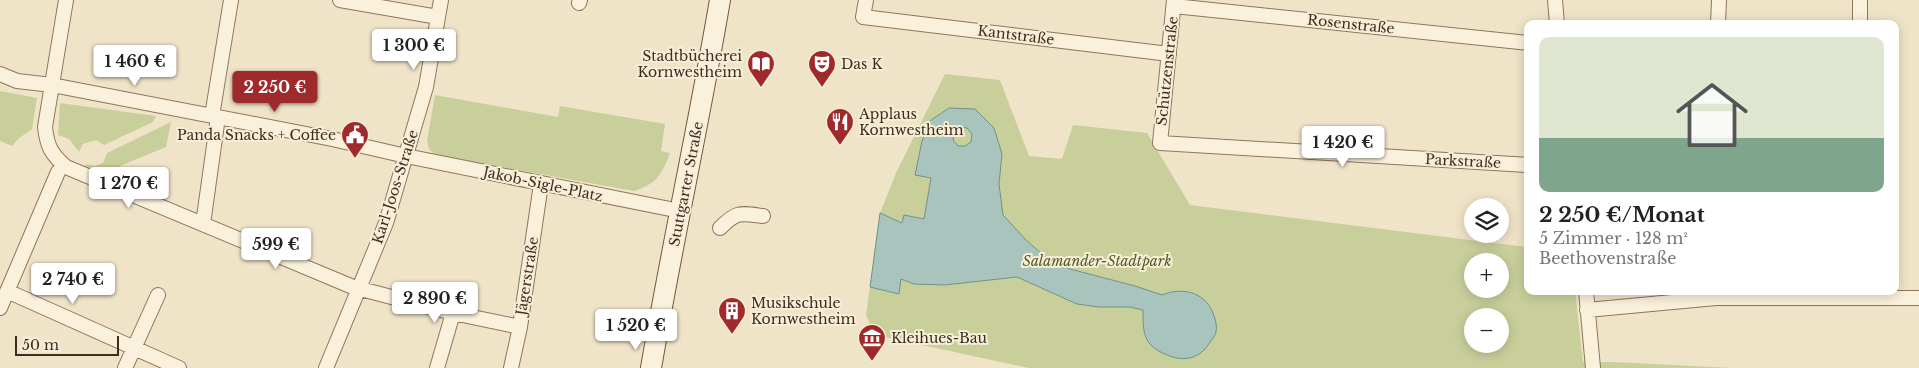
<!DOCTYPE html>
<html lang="de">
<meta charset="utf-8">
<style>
:root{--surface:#fff;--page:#f2f2f2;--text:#222;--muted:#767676;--accent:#9e2a2b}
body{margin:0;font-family:"Libre Baskerville",serif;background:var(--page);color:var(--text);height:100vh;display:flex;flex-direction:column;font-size:19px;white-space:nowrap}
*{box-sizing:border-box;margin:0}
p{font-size:16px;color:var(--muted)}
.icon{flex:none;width:28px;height:28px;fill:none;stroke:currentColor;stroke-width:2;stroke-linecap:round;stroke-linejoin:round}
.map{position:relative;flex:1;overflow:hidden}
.side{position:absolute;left:1524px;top:20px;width:375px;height:275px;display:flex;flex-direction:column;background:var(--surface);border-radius:10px;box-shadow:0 2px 12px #0003}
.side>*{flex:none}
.buttons{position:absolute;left:1464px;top:198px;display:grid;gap:10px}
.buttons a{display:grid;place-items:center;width:45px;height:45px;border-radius:50%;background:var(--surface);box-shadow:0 2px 12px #0003;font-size:25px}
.scale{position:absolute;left:15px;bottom:12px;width:104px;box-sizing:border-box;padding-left:5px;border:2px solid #3d2e20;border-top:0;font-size:14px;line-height:18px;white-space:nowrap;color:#3d2e20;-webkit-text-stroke:4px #f7eed8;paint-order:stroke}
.price{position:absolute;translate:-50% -42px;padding:0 11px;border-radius:5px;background:#fff;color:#222;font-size:16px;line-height:32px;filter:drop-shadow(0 1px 2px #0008)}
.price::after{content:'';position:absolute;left:50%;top:30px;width:15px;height:11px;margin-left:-8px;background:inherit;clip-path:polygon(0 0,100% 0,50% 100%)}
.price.on{background:var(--accent);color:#fff}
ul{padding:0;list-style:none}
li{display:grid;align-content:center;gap:10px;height:265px;padding:0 15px}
li span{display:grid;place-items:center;height:155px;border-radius:10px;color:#555}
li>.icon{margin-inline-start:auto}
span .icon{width:90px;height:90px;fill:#fffc;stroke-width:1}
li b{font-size:21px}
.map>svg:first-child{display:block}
.green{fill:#c9cf9b;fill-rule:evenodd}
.water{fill:#a9c4bc;stroke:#6f938a;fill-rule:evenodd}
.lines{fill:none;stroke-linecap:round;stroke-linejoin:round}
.street-casing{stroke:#8d765c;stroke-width:16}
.secondary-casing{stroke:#6f573f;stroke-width:22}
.street{stroke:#faf1dc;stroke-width:14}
.secondary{stroke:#faf1dc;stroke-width:20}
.labels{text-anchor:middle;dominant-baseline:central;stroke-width:4;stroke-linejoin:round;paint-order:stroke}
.street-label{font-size:14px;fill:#3d2e20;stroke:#f7eed8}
.poi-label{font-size:14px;fill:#3d2e20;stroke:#f7eed8;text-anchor:start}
.park-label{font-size:14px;font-style:italic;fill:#4d5a26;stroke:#f7eed8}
</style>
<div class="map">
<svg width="1919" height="368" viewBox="0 0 1919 368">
<rect width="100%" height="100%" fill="#f0e4c8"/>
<!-- green -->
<path class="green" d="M 945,74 L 1000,80 L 1029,156 L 1062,159 L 1073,125 L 1147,133 L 1190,205 L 1527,247 L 1528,291 L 1575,291 L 1583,362 L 1613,362 L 1733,368 L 1029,368 L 875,335 L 866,315 L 880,213 L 896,173 ZM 1472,261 L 1500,261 L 1500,289 L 1472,289 ZM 1472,316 L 1500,316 L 1500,344 L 1472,344 Z
M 0,91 L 37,98 L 32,129 L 18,139 L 12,146 L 0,141 Z
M 435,95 L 558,117 L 560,106 L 665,124 L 661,151 L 670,153 C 662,174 657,184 634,191 L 435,155 L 429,149 L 427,141 Z
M 60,103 L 156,116 L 153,122 L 104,145 L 96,140 L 83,144 L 79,152 L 69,139 L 58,135 Z
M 171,122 L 166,147 L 120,166 L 118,181 L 83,168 L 86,164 L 95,166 L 103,163 L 107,153 Z"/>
<!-- water -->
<path class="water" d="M 949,108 L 975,109 L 994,128 L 1002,154 L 999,184 L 1003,215 L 1025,239 L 1044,256 L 1070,269 L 1135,286 L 1162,295 C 1184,286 1207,293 1214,316 C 1216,321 1217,327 1216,332 C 1215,336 1211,341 1208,345 C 1198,360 1181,362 1165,354 C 1143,345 1143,332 1143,310 L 1130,307 L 1099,307 L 1077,304 L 1017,277 L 945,285 L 914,284 L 901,279 L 899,294 L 870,287 L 880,213 L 902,223 L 904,215 L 924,219 L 931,178 L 915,175 L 922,141 L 931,120 ZM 960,127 L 967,128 L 972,134 L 971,142 L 965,146 L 958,146 L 953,140 L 954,132 Z"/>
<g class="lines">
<defs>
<path id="street" d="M 66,0 L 45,127 C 47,146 51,154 66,167 L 353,287 L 453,313 L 520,327
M 340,0 L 438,17
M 866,0 L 863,17 L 1169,54
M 1174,0 L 1160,143 L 1528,165
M 1555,0 L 1557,24
M 579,3 L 580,0
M 1174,6 L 1528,43
M 1718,24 L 1719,0
M 1860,24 L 1860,0
M 0,74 L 17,81 L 52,85 L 332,139 L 406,156 L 680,211
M 212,116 L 231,0
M 203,224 L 218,117
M 720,228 C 737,211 740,213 763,216
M 7,291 L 179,368
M 1586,291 L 1593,368
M 0,308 L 58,172
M 1587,310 L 1716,298 L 1919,298
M 125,368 L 158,295
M 326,368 L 386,223 L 426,87 L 441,0
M 437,368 L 453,313
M 511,368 L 520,327 L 541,184"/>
<path id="secondary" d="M 651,368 C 672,245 699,123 720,0"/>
</defs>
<!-- street casing -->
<use href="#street" class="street-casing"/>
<!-- secondary casing -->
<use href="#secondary" class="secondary-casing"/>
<!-- street -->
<use href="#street" class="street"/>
<!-- secondary -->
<use href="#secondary" class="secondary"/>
</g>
<!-- icons -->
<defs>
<symbol id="library-pin" viewBox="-11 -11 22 30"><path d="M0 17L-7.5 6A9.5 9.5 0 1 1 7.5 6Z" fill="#9e2a2b" stroke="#f7eed8"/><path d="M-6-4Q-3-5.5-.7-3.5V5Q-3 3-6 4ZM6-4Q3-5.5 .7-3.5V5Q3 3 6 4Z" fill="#fff"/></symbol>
<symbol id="theatre-pin" viewBox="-11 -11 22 30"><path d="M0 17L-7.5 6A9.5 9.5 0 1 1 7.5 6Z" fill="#9e2a2b" stroke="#f7eed8"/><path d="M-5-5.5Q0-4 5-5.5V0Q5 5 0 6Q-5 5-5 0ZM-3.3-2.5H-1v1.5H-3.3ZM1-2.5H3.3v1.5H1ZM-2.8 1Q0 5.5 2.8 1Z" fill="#fff"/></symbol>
<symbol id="restaurant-pin" viewBox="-11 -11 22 30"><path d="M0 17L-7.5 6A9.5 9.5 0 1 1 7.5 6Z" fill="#9e2a2b" stroke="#f7eed8"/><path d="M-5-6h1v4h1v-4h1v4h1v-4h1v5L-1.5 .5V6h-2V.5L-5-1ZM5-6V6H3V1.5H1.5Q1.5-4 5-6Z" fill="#fff"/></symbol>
<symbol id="civic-pin" viewBox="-11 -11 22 30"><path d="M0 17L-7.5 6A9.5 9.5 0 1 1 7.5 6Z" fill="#9e2a2b" stroke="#f7eed8"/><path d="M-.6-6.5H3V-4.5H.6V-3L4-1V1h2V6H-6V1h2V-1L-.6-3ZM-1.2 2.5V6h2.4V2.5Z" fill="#fff"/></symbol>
<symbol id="building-pin" viewBox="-11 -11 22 30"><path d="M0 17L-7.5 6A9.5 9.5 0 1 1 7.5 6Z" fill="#9e2a2b" stroke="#f7eed8"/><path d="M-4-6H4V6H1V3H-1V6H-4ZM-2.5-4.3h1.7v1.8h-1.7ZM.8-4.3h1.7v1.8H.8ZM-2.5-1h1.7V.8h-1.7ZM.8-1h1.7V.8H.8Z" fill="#fff"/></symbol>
<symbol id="museum-pin" viewBox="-11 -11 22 30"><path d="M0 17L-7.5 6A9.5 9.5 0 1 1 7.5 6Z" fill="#9e2a2b" stroke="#f7eed8"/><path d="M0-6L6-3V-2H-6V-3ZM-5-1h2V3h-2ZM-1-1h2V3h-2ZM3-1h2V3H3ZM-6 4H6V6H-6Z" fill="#fff"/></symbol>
</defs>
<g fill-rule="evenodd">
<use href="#library-pin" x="745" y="48" width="32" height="43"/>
<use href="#theatre-pin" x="806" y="48" width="32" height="43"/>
<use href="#restaurant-pin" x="824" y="106" width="32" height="43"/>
<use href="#civic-pin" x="339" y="119" width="32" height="43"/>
<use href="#building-pin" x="716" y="295" width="32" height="43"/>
<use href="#museum-pin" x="856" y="322" width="32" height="43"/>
</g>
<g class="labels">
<!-- street labels -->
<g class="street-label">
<text transform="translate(1351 24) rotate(6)">Rosenstraße</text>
<text transform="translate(1016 35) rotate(7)">Kantstraße</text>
<text transform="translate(1167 71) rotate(-84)">Schützenstraße</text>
<text transform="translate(1463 161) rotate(3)">Parkstraße</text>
<text transform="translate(543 184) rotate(12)">Jakob-Sigle-Platz</text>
<text transform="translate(686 184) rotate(-79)">Stuttgarter Straße</text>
<text transform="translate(395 187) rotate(-72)">Karl-Joos-Straße</text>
<text transform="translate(527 276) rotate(-81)">Jägerstraße</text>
</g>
<!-- poi labels -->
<g class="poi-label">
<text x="742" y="56" text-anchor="end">Stadtbücherei<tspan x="742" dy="16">Kornwestheim</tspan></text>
<text x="841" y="64">Das K</text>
<text x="859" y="114">Applaus<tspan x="859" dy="16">Kornwestheim</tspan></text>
<text x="336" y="135" text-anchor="end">Panda Snacks + Coffee</text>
<text x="751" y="303">Musikschule<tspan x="751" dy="16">Kornwestheim</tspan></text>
<text x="891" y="338">Kleihues-Bau</text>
</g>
<!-- park labels -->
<g class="park-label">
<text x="1097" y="261">Salamander-Stadtpark</text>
</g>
</g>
</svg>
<div class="buttons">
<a><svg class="icon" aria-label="layers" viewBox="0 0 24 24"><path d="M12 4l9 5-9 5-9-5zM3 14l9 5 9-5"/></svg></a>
<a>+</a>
<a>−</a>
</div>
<div class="scale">50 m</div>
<b class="price" style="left:414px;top:71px">1 300 €</b>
<b class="price" style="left:135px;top:87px">1 460 €</b>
<b class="price on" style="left:275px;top:113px">2 250 €</b>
<b class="price" style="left:1343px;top:168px">1 420 €</b>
<b class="price" style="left:129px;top:209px">1 270 €</b>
<b class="price" style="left:276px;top:270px">599 €</b>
<b class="price" style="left:73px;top:305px">2 740 €</b>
<b class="price" style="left:435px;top:324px">2 890 €</b>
<b class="price" style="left:636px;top:351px">1 520 €</b>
<section class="side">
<ul>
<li><span style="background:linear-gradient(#dfe7d0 65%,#7fa58c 0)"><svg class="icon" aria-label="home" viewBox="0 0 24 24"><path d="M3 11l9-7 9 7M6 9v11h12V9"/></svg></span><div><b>2 250 €/Monat</b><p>5 Zimmer · 128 m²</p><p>Beethovenstraße</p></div></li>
</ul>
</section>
</div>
